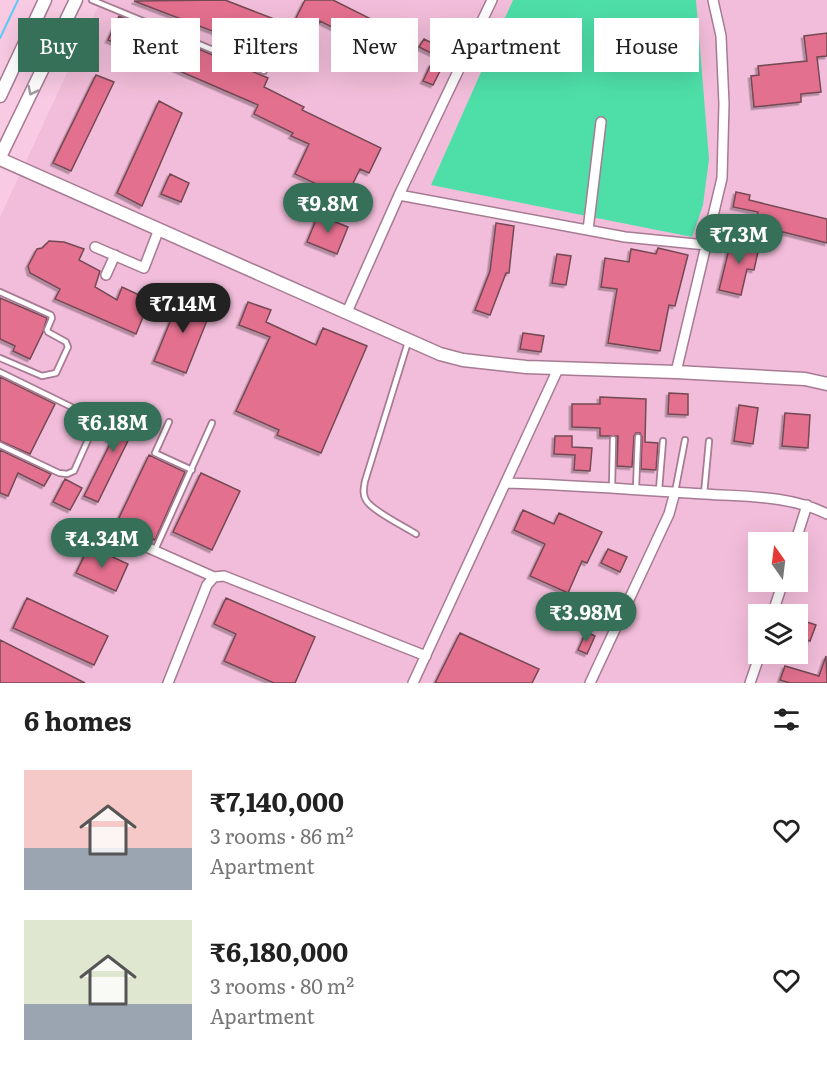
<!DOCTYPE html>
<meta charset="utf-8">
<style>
:root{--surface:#fff;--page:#f2f2f2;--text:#222;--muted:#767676;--accent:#367058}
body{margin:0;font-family:Literata,serif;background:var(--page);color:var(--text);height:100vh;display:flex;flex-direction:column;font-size:22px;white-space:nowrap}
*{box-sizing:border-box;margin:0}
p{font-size:20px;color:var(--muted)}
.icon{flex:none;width:33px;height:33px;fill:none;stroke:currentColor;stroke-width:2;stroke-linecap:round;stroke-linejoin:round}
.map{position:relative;height:683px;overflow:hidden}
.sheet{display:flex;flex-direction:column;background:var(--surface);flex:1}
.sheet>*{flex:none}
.guide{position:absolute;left:18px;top:18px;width:792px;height:54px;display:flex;gap:12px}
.needle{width:39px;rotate:346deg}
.controls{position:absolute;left:748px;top:532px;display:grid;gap:12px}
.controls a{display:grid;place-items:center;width:60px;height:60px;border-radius:0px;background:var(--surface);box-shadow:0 6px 24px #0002;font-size:30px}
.price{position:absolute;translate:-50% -51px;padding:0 14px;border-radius:21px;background:var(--accent);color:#fff;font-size:20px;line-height:39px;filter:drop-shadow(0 2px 3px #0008)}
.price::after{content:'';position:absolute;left:50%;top:36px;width:18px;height:14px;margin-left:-9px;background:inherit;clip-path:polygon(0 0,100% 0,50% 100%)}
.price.current{background:#222;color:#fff}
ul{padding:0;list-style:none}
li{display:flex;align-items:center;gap:18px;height:150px;padding:0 24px}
li span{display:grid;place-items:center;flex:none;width:168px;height:120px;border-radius:0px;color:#555}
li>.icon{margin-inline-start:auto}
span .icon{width:72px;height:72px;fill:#fffc;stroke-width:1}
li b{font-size:26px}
h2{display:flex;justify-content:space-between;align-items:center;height:72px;padding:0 24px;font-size:26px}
.tag{padding:0 21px;border-radius:0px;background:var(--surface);box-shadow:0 6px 24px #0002;font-size:21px;line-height:54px}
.tag.current{background:var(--accent);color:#fff}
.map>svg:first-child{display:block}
.built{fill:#f2bdda;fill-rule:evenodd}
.green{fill:#4edea8}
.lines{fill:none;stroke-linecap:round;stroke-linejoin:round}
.stream{stroke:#5accf5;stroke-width:2}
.building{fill:#e4708f;stroke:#744953;stroke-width:1.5;filter:url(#shadow)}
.service-casing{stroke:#a67b93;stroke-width:8}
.minor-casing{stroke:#a67b93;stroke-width:12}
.tertiary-casing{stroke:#a67b93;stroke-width:15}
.service{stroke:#fff;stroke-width:4.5}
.minor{stroke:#fff;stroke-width:9}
.tertiary{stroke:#fff;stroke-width:12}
.oneway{stroke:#a19b9f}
</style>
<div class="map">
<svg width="827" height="683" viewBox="0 0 827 683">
<defs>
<filter id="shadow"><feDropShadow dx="-2.5" dy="2.5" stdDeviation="0" flood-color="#0004"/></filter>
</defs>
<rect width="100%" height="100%" fill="#f8cae3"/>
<!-- built -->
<path class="built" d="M 101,0 L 827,0 L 827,683 L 0,683 L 0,217 ZM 759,543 L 798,543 L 798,582 L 759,582 ZM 759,615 L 798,615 L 798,654 L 759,654 Z"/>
<!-- green -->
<path class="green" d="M 513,0 L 696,0 L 709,159 L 703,205 L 692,237 L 431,185 Z"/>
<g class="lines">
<!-- stream -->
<path class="stream" d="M 0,38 L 18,0"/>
</g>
<!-- building -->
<path class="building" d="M 225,0 L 274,19 L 262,50 L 134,1 Z
M 305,0 L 333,0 L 389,28 L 378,50 L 320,21 L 313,36 L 292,26 Z
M 119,16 L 268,78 L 264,87 L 304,107 L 302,110 L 381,148 L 369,173 L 360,169 L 346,198 L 295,174 L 309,144 L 291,136 L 293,133 L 254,114 L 258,105 L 108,40 Z
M 827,33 L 827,56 L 817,57 L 821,92 L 801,94 L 801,102 L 754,107 L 751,76 L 759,75 L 758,66 L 807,61 L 804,36 Z
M 424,39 L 442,48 L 437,56 L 419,47 Z
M 431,64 L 441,69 L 433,85 L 423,81 Z
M 96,75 L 114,82 L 71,171 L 53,163 Z
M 159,101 L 182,113 L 142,206 L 117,193 Z
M 170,174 L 189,183 L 181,202 L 161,194 Z
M 736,192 L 750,195 L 749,200 L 827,219 L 827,243 L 755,225 L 758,212 L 733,207 Z
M 318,215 L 348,227 L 337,254 L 307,242 Z
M 496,223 L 514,226 L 509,273 L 506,273 L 490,315 L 475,310 L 490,271 Z
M 732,237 L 760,243 L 754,270 L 747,269 L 741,295 L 719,290 Z
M 49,241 L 64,242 L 84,249 L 79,260 L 100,271 L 95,287 L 117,300 L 122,287 L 150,300 L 136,334 L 55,299 L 60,289 L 30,273 L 28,266 L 37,249 L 42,248 Z
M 658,248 L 688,255 L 675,306 L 669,305 L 660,351 L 608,343 L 617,289 L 601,287 L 605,258 L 629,262 L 631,249 L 656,254 Z
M 557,254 L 571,256 L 566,285 L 552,283 Z
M 181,295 L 212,308 L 186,373 L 154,361 Z
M 0,298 L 47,318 L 43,332 L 30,359 L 13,351 L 15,346 L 0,339 Z
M 248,302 L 271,310 L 266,322 L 316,345 L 323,328 L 367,346 L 321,453 L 277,435 L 279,430 L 236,411 L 270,337 L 239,325 Z
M 523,333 L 544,336 L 541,352 L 520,349 Z
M 0,377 L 55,404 L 30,454 L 0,441 Z
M 669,393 L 688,394 L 688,415 L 668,414 Z
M 600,397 L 646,399 L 645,442 L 658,443 L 656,470 L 641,469 L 642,437 L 640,433 L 636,433 L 634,436 L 632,467 L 617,466 L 618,436 L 600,436 L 600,428 L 572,427 L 572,404 L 600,404 Z
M 739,405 L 758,408 L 753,444 L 734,441 Z
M 122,408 L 140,416 L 98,502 L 84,496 L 112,440 L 108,439 Z
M 785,413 L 810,415 L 808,448 L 782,446 Z
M 555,436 L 572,436 L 572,447 L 592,448 L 590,471 L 574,470 L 575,455 L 554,454 Z
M 0,450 L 51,474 L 44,486 L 18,473 L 8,496 L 0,493 Z
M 149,455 L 185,472 L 155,540 L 117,522 Z
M 201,473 L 240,491 L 212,550 L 173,532 Z
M 65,479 L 82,488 L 70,510 L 53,502 Z
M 523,510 L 554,524 L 559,513 L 602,532 L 587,563 L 582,561 L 568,593 L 530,576 L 545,544 L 514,530 Z
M 89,546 L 128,564 L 116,591 L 76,573 Z
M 608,549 L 627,557 L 620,572 L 601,563 Z
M 27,598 L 108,636 L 94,665 L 13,628 Z
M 226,598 L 315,637 L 295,683 L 274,683 L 224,661 L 236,634 L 214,624 Z
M 572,603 L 588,610 L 581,626 L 565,619 Z
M 798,619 L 816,625 L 810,641 L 798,637 Z
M 586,632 L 595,636 L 587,654 L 578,650 Z
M 460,633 L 539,669 L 532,683 L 435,683 Z
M 0,640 L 85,683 L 0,683 Z
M 826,656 L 827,683 L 790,683 L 780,680 L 785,666 L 819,676 Z"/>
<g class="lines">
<defs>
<path id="service" d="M 92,0 L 264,71
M 0,292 L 51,315 L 52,318 L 47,330 L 48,332 L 66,342 L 68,347 L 56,373 L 42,376 L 0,358
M 408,342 L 365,481 C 364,487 362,494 366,500 C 371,510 405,527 416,534
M 0,372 L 92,417 L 95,424 L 74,471 L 67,474 L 59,473 L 0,445
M 169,422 L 155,453 L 192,470
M 612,487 L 613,439
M 636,488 L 638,437
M 659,490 L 663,441
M 675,492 L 685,440
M 704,494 L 709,441
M 155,550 L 212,423"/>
<path id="minor" d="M 399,195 L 625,237 L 706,245
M 588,230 L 601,122
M 95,247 L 144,268 L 159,229
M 106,275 L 115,255
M 347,312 L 399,195 L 492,0
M 676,372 L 722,178 L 724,104 L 721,36 L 713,0
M 506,483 C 573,485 638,490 705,494 C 746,497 789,495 827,514
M 115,533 L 214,577 L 224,576 L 426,656
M 795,543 L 807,505
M 772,615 L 783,582
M 168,683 L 207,585 L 214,577
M 413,683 L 558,369
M 590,683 L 669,514 L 675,492
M 750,683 L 760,654"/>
<path id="tertiary" d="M 0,96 L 45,0
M 0,157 L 76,0
M 0,159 L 440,354 L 463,360 L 526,367 L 676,372 L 805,379 L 827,384"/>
</defs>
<!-- service casing -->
<use href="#service" class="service-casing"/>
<!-- minor casing -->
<use href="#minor" class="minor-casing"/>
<!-- tertiary casing -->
<use href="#tertiary" class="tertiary-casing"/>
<!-- service -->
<use href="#service" class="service"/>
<!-- minor -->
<use href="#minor" class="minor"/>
<!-- tertiary -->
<use href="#tertiary" class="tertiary"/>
</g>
<!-- one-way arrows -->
<defs><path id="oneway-chevron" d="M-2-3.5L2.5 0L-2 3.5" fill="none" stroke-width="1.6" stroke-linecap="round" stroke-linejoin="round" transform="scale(1.5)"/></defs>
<use class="oneway" href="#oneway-chevron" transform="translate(32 91) rotate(116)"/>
</svg>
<div class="controls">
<a><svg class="needle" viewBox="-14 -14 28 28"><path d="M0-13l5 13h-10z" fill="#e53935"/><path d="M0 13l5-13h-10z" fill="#767676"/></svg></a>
<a><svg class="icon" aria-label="layers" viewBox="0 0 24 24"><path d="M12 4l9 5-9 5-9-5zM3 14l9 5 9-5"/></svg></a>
</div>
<b class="price" style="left:328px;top:234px">₹9.8M</b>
<b class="price" style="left:739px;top:265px">₹7.3M</b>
<b class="price current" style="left:183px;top:334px">₹7.14M</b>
<b class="price" style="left:113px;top:453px">₹6.18M</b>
<b class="price" style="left:102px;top:569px">₹4.34M</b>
<b class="price" style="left:586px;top:643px">₹3.98M</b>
<div class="guide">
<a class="tag current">Buy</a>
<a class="tag">Rent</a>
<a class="tag">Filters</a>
<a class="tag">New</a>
<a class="tag">Apartment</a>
<a class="tag">House</a>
</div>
</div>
<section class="sheet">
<h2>6 homes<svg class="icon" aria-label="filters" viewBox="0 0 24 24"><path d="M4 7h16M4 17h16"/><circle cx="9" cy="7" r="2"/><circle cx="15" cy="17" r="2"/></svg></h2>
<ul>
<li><span style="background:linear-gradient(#f6c9c9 65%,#9aa5b1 0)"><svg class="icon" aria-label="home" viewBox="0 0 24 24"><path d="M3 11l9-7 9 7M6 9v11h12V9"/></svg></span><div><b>₹7,140,000</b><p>3 rooms · 86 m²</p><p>Apartment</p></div><svg class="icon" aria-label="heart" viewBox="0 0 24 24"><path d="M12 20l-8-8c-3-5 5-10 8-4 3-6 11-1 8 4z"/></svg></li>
<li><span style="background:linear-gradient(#dfe7d0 70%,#9aa5b1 0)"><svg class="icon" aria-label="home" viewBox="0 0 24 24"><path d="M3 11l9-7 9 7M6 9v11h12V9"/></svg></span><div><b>₹6,180,000</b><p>3 rooms · 80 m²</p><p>Apartment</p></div><svg class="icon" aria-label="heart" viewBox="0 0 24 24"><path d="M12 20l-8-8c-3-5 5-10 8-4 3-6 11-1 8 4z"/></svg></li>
</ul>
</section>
